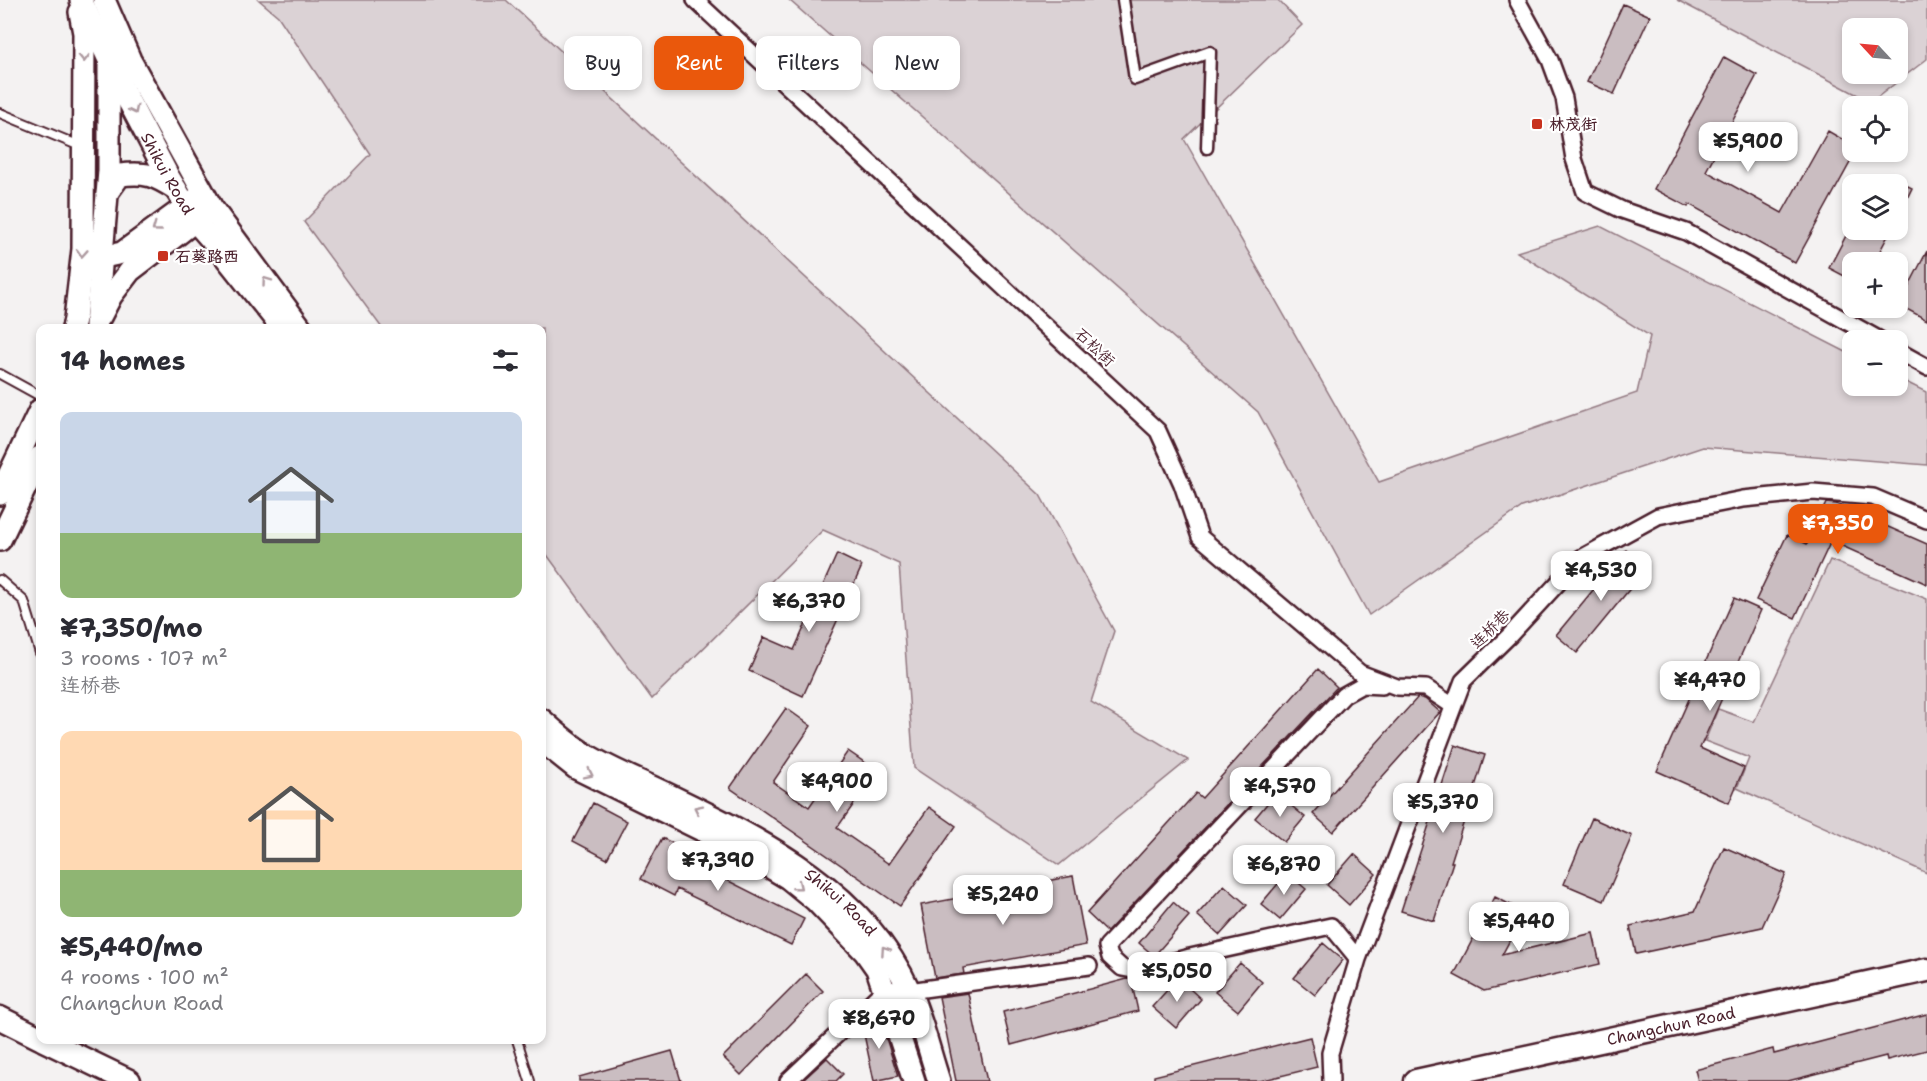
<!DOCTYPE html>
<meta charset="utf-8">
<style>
:root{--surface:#fff;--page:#f2f2f3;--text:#2b2b33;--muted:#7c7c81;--accent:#ea580c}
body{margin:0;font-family:"Shantell Sans","LXGW WenKai TC",sans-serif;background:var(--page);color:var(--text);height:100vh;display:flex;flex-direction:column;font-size:22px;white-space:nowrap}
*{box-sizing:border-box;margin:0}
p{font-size:20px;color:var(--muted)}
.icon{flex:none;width:33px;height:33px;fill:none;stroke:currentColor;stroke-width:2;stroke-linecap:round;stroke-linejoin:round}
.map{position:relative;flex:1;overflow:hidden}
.drawer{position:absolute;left:36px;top:324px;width:510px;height:720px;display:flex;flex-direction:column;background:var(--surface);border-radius:12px;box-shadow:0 3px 9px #0003}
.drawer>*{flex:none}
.guide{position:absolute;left:564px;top:36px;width:570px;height:54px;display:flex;gap:12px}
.needle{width:39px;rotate:296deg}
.controls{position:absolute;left:1842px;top:18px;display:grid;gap:12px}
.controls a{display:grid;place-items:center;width:66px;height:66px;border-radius:12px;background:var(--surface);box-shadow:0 3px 9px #0003;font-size:30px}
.price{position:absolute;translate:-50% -51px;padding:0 14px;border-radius:12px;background:#fff;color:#222;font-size:20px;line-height:39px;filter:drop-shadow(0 2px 3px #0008)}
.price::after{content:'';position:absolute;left:50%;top:36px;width:18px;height:14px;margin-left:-9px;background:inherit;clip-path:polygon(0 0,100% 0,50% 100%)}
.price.on{background:var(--accent);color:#fff}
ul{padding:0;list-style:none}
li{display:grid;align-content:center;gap:12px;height:318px;padding:0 24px}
li span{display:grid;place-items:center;height:186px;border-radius:12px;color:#555}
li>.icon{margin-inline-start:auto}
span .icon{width:108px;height:108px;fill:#fffc;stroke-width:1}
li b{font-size:26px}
h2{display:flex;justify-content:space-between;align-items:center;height:72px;padding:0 24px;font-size:26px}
.chip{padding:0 21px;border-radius:12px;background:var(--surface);box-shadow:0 3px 9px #0003;font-size:21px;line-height:54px}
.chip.on{background:var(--accent);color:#fff}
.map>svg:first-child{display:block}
.green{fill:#dbd2d5;stroke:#927880;stroke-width:1.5;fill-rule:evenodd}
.building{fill:#cabdc1;stroke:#4a1f2b;stroke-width:1.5}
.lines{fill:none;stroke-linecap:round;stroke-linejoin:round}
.service-casing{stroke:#4a1f2b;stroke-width:12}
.pedestrian-casing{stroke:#4a1f2b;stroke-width:15}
.minor-casing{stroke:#4a1f2b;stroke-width:20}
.secondary-casing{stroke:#4a1f2b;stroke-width:26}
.primary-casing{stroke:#4a1f2b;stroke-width:27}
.service{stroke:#fff;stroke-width:8}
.pedestrian{stroke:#fff;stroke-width:10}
.minor{stroke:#fff;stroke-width:15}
.secondary{stroke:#fff;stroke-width:21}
.primary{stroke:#fff;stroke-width:22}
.oneway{stroke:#ae9aa0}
.poi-dot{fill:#c8321e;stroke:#fff;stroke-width:2}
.labels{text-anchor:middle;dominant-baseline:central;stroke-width:4.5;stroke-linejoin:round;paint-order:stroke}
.poi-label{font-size:16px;font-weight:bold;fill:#4a1f2b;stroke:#fff;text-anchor:start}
.street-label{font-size:16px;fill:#4a1f2b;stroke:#fff}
</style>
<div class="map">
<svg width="1927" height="1081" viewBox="0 0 1927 1081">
<rect width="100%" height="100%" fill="#f4f2f2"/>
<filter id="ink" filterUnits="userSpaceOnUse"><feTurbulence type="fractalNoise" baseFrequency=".0167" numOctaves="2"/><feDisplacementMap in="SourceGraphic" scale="12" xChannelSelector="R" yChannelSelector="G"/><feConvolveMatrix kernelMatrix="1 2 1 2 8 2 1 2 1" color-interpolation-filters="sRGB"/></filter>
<g filter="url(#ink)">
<!-- green -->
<path class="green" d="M 259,0 L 506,0 L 1040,495 L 1114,631 L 1091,702 L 1188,760 L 1059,865 L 914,768 L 899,564 L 823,530 L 652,699 L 542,548 L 542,328 L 382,328 L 304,222 L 370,154 L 278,16 Z
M 789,0 L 1278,0 L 1302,25 L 1184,139 L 1379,482 L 1637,393 L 1650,336 L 1517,252 L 1600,226 L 1852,355 L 1852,386 L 1898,386 L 1898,378 L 1926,392 L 1927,465 L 1703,447 L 1522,507 L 1369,615 L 1258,412 Z
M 1677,0 L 1927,0 L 1927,59 L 1871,102 ZM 1852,28 L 1898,28 L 1898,74 L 1852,74 Z
M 1830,560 L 1927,599 L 1927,873 L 1737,788 L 1749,758 L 1705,741 L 1718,709 L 1754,722 Z"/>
<!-- building -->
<path class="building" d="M 1623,4 L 1650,16 L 1614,94 L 1587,82 Z
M 1724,57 L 1757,75 L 1706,171 L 1782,213 L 1828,131 L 1852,145 L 1852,159 L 1795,263 L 1689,204 L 1688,207 L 1654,189 Z
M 1898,181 L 1912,188 L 1898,217 Z
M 1849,230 L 1891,230 L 1874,262 L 1852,262 L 1852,280 L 1829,268 Z
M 1927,251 L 1927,320 L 1899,305 Z
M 1826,503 L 1836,504 L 1927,544 L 1927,584 L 1831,541 L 1795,618 L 1756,600 L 1787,535 L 1807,544 Z
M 1626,550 L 1647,568 L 1577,653 L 1556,635 Z
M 837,554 L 862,566 L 803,696 L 749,671 L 764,637 L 794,650 Z
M 1734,598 L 1761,610 L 1700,748 L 1744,768 L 1729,803 L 1657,771 Z
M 1318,669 L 1337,687 L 1107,932 L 1087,913 L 1196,793 L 1202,798 Z
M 1418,697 L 1425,699 L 1440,712 L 1333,832 L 1313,814 Z
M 786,708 L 811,726 L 773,782 L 809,807 L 848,751 L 877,771 L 837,828 L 889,864 L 929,807 L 956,826 L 900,906 L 730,788 Z
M 1455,745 L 1485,755 L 1451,862 L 1453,862 L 1434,921 L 1401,911 Z
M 1276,793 L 1305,817 L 1284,842 L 1255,818 Z
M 593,803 L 627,821 L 607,859 L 573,841 Z
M 1592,818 L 1632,836 L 1604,901 L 1564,884 Z
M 662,838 L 695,854 L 691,862 L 804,919 L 791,945 L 677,889 L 674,896 L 641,879 Z
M 1724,847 L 1786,874 L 1762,927 L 1636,954 L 1630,926 L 1695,911 Z
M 1354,854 L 1376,874 L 1349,905 L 1327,885 Z
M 1287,873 L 1306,889 L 1280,920 L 1261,904 Z
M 1073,876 L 1086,945 L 963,968 L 964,974 L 935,978 L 921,905 Z
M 1224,885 L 1247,905 L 1220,935 L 1197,915 Z
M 1495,897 L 1525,912 L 1502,955 L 1593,933 L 1600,964 L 1484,991 L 1454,975 Z
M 1173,902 L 1189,916 L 1154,956 L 1139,943 Z
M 1323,943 L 1343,960 L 1315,995 L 1294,978 Z
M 1240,963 L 1262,982 L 1238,1011 L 1215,992 Z
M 806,974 L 823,991 L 741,1075 L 723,1057 Z
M 1178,978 L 1201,999 L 1176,1028 L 1152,1007 Z
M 1127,979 L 1131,980 L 1138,1011 L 1011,1045 L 1003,1012 Z
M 968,993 L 983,1064 L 987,1081 L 956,1081 L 939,997 Z
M 1927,1014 L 1927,1050 L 1887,1060 L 1886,1056 L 1788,1081 L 1698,1081 L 1695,1070 L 1773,1049 L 1774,1054 Z
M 879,1016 L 898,1076 L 874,1081 L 862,1025 L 869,1018 Z
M 1310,1037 L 1317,1067 L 1260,1081 L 1154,1081 L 1154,1076 Z
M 672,1051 L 681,1081 L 579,1081 L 579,1077 Z
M 827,1058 L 843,1074 L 836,1081 L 802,1081 Z"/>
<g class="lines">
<defs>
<path id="service" d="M 0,113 L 80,146
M 0,374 L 40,396
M 0,580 L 24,601 L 40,653
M 517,1040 L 530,1081"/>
<path id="pedestrian" d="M 1123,0 L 1135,79 L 1210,52 L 1207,148"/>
<path id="minor" d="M 695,0 L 1158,431 L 1182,484 L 1200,537 L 1360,673 L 1397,687 L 1426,688 L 1453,706
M 1517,0 L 1550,60 L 1564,98 L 1574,159 L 1585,192 L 1622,210 L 1686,232 L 1880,340
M 1898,351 L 1927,367
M 1358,959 L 1331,926 L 1190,957 L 1138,971 L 1122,968 L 1110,957 L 1107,946 L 1344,695 L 1362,685 L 1382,686
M 788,1081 L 885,989 L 909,991 L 1089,966
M 1331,1081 L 1330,1053 L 1358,959 L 1463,681 L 1510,635 L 1581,558 L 1658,516 L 1743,499 L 1813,492 L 1873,497 L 1927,520"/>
<g id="secondary">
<path id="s1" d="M 81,0 L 125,94 L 167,174 L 195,221 L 216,245 L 282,328"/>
<path d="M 104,0 L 130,60 L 212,208 L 301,328"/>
<path d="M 107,193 L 120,175 C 146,172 154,175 176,189"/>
<path d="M 103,249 L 108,256 L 122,253 L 196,199"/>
<path d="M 100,317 L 111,296 L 130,271 L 204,214"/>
<path d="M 96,326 L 109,171 L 109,66"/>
<path d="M 73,328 L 75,319 L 83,249 L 84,33 L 80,12"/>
<path d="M 0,494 L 40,410"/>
<path d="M 0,540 L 40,457"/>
<path id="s2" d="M 542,720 C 555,732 569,744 585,754 C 613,771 645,783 675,798 C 766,842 865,892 909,990 C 922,1019 929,1051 939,1081"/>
<path d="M 542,741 L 576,768 L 704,831 L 763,863 L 788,878 L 815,900 L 865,952 L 877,969 L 914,1081"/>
</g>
<g id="primary">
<path d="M 0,1018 L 40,1038"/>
<path d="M 44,1040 L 129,1081"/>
<path id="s3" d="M 1416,1081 L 1927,970"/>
</g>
</defs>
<!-- service casing -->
<use href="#service" class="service-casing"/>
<!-- pedestrian casing -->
<use href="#pedestrian" class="pedestrian-casing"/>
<!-- minor casing -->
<use href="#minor" class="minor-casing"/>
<!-- secondary casing -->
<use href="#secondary" class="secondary-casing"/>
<!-- primary casing -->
<use href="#primary" class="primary-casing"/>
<!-- service -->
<use href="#service" class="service"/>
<!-- pedestrian -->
<use href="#pedestrian" class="pedestrian"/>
<!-- minor -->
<use href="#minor" class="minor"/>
<!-- secondary -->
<use href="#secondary" class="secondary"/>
<!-- primary -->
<use href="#primary" class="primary"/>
</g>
<!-- one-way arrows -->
<defs><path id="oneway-chevron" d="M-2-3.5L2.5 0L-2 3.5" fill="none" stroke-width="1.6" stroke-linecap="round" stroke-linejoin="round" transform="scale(1.5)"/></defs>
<g class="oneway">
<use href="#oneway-chevron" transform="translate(84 58) rotate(89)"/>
<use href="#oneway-chevron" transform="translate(134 110) rotate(63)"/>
<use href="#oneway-chevron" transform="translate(156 228) rotate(144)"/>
<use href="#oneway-chevron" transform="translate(82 253) rotate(94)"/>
<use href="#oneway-chevron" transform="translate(266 281) rotate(-126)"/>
<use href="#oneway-chevron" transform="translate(589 774) rotate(26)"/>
<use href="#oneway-chevron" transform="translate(698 809) rotate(-154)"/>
<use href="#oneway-chevron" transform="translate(798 886) rotate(39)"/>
<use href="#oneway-chevron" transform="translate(885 950) rotate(-124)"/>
</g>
</g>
<!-- markers -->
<g class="poi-dot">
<rect x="1531" y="118" width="12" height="12" rx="3"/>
<rect x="157" y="250" width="12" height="12" rx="3"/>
</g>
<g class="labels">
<!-- poi labels -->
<g class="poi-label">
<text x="1549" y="124">林茂街</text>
<text x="175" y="256">石葵路西</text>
</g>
<!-- street labels -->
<g class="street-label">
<text stroke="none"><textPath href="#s1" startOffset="194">Shikui Road</textPath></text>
<text transform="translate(1095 347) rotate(43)">石松街</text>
<text transform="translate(1490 629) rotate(-45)">连桥巷</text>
<text stroke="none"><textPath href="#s2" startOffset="352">Shikui Road</textPath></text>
<text stroke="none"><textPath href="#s3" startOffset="261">Changchun Road</textPath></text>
</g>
</g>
</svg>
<div class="controls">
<a><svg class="needle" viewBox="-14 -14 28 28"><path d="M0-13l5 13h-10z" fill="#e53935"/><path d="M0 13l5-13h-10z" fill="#7c7c81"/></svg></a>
<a><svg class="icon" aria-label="locate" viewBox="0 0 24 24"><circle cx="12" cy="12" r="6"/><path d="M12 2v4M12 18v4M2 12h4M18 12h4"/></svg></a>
<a><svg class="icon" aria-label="layers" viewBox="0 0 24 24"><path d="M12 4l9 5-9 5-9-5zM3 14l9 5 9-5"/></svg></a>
<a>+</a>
<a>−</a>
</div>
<b class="price" style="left:1748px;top:173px">¥5,900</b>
<b class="price on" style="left:1838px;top:555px">¥7,350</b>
<b class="price" style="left:1601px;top:602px">¥4,530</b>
<b class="price" style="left:809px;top:633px">¥6,370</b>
<b class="price" style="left:1710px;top:712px">¥4,470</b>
<b class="price" style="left:837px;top:813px">¥4,900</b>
<b class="price" style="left:1280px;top:818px">¥4,570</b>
<b class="price" style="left:1443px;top:834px">¥5,370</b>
<b class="price" style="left:718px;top:892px">¥7,390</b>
<b class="price" style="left:1284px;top:896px">¥6,870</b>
<b class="price" style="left:1003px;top:926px">¥5,240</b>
<b class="price" style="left:1519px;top:953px">¥5,440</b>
<b class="price" style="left:1177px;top:1003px">¥5,050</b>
<b class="price" style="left:879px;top:1050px">¥8,670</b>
<div class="guide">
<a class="chip">Buy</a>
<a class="chip on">Rent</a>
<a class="chip">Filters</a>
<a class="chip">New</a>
</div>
<section class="drawer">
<h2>14 homes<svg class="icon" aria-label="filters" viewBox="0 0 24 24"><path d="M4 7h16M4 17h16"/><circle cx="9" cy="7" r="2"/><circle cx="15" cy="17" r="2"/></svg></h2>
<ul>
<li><span style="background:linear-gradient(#c9d6e8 65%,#8fb573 0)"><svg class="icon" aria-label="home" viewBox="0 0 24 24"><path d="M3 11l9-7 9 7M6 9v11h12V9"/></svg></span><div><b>¥7,350/mo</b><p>3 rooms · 107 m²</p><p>连桥巷</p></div></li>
<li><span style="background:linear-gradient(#ffd9b3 75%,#8fb573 0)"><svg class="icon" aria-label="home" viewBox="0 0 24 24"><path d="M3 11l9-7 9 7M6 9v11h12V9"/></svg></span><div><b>¥5,440/mo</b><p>4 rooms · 100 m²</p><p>Changchun Road</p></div></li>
</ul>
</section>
</div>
